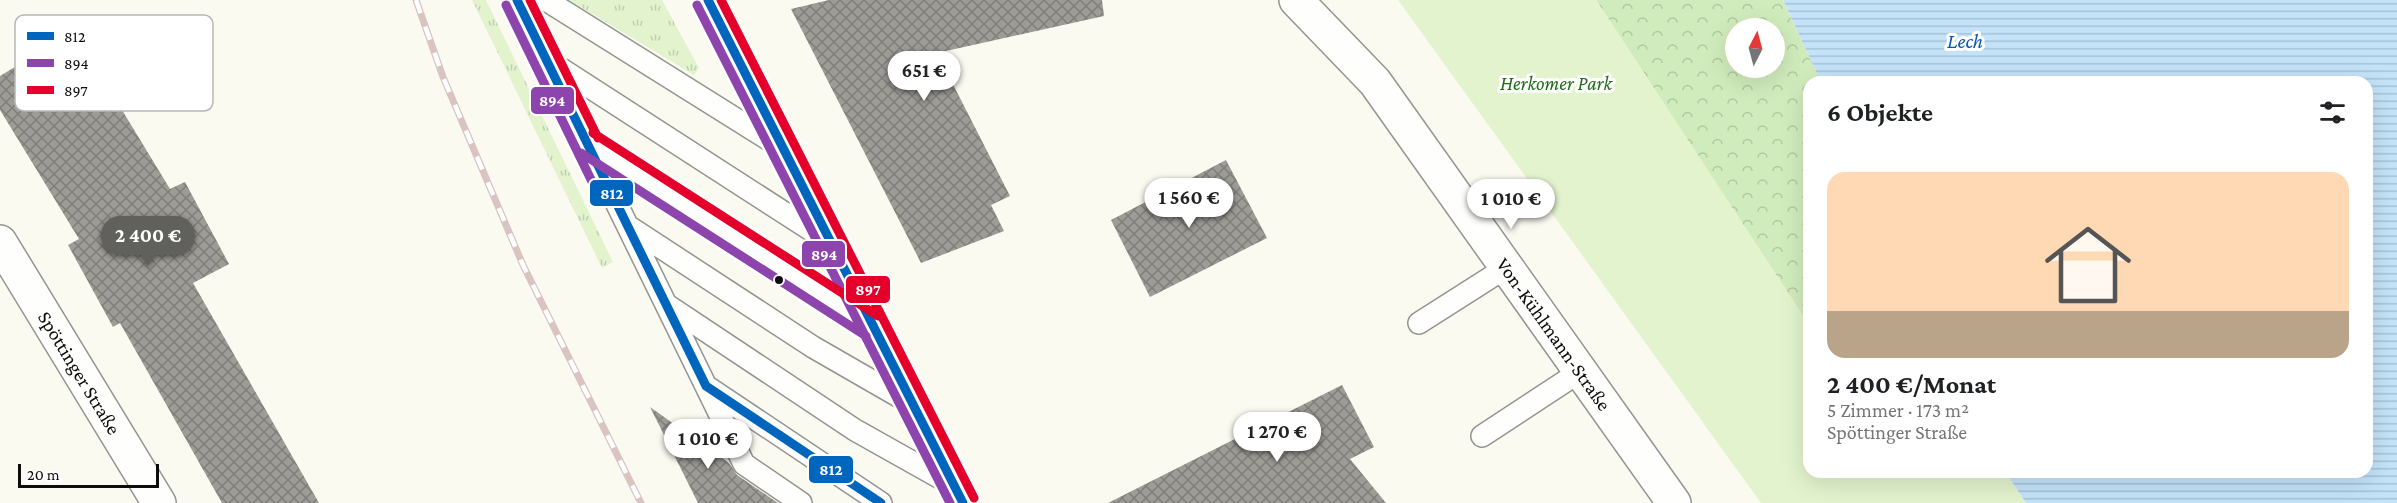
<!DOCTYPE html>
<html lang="de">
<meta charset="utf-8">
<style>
:root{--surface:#fff;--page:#f2f2f2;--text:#202124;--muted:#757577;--line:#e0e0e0;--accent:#60605d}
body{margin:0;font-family:"Crimson Pro",serif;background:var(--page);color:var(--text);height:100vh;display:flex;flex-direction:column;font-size:22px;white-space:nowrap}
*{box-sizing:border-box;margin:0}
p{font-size:20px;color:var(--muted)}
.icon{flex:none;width:33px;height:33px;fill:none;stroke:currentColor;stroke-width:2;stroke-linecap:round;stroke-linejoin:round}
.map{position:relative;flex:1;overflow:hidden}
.panel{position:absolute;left:1803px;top:76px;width:570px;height:402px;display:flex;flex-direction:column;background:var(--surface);border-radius:18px;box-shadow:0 6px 24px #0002}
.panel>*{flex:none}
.needle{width:39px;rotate:6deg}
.tools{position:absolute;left:1725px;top:18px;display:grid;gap:12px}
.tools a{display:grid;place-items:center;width:60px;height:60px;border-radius:50%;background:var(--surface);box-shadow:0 6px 24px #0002;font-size:30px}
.scale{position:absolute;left:18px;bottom:15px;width:141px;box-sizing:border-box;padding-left:6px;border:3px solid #0d0d0d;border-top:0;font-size:16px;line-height:21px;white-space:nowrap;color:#0d0d0d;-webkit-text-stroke:4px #fff;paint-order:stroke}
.price{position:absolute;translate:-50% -51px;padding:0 14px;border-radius:21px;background:#fff;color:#222;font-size:20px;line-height:39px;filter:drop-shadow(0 2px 3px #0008)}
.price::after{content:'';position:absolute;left:50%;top:36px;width:18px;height:14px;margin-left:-9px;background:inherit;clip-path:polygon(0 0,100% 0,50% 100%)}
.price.on{background:var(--accent);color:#fff}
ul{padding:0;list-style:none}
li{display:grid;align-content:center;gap:12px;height:318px;padding:0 24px}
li+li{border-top:2px solid var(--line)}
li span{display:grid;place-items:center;height:186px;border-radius:18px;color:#555}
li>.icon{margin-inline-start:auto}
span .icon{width:108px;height:108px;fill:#fffc;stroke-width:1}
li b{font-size:26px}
h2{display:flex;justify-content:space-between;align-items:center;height:72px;padding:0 24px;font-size:26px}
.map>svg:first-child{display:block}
.grass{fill:url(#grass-tufts)}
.forest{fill:url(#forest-crowns);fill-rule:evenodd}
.park{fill:#e2f3ce}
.water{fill:url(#water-rules)}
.building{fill:url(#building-cross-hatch)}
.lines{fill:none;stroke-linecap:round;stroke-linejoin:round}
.service-casing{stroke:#949490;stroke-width:24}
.minor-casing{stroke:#949490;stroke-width:36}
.service{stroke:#fefefd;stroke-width:21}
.minor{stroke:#fefefd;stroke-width:33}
.rail-casing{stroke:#d9c4c2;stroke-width:7}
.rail{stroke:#fff;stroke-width:4.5;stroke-dasharray:14;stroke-linecap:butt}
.bus-1-casing{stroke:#fff;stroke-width:14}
.bus-2-casing{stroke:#fff;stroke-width:14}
.bus-3-casing{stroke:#fff;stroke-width:14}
.bus-1{stroke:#0065bd;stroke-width:9}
.bus-2{stroke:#8e44ad;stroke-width:9}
.bus-3{stroke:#e4002b;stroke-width:9}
.bus-dot{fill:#0d0d0d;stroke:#fff;stroke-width:2}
.labels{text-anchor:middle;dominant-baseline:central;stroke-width:6;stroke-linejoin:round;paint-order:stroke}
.park-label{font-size:20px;font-style:italic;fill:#226c17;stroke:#fff}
.street-label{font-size:20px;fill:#0d0d0d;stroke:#fff}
.water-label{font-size:21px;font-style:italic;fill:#0959ac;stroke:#fff}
.key{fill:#fff;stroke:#b6b6b6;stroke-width:1.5}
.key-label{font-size:16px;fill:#0d0d0d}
.line-badge{stroke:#fff;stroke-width:2}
.badge-label{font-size:16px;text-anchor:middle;font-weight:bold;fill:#fff}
</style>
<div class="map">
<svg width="2397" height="503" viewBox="0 0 2397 503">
<defs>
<pattern id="grass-tufts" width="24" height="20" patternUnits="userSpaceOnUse" patternTransform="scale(1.5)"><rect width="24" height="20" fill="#e2f3ce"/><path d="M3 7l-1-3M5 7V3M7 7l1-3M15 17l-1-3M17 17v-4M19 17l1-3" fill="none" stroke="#c1cfb0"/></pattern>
<pattern id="forest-crowns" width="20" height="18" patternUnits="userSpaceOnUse" patternTransform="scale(1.5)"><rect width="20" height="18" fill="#d1ecbc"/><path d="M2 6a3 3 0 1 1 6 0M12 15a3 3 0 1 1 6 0" fill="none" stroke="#b2c9a0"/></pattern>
<pattern id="water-rules" width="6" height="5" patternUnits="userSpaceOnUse" patternTransform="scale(1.5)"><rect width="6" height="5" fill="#c4e3f9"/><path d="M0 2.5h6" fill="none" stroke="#a7c2d4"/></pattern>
<pattern id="building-cross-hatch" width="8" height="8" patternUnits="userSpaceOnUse" patternTransform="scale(1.5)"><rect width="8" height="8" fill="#9e9c97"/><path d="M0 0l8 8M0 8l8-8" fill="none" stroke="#7f7e7a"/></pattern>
</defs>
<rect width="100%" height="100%" fill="#fbfaf1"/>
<!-- grass -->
<path class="grass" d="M 472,0 L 486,0 L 613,262 L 602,268 Z
M 569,0 L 662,0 L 699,68 L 694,75 Z"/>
<!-- forest -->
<path class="forest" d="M 1596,0 L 1783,0 L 1821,82 L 1809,82 L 1809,325 ZM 1736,28 L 1774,28 L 1774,68 L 1736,68 Z"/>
<!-- park -->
<path class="park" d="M 1398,0 L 1596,0 L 1809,325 L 1809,472 L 2006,473 L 2026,503 L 1761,503 Z"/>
<!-- water -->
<path class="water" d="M 1783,0 L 2397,0 L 2397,503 L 2026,503 L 2006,473 L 2367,472 L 2367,82 L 1821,82 Z"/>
<!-- building -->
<path class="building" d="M 829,0 L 1102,0 L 1104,16 L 937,53 L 1010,196 L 991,205 L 1004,231 L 921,263 L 791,9 Z
M 74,31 L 170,189 L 185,182 L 229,264 L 193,283 L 319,503 L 222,503 L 120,323 L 113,327 L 68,245 L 79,239 L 0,110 L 0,76 Z
M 1226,160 L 1267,238 L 1150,297 L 1111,220 Z
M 1342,385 L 1374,447 L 1350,459 L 1386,503 L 1108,503 Z
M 650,407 L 729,463 L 737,475 L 778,503 L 698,503 Z"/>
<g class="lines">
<defs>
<path id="service" d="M 517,0 L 744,464 L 801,503
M 546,0 L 779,146
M 708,0 L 963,503
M 546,59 L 828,241
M 588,143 L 872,326
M 628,226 L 813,347 L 912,404
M 667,305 L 855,430 L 953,485
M 1419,323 L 1507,267
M 706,386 L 881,503
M 1482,436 L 1581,371"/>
<g id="minor">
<path id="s1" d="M 1296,0 L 1375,82 L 1674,503"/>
<path id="s2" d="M 0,242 L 159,503"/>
</g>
</defs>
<!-- service casing -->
<use href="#service" class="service-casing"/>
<!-- minor casing -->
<use href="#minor" class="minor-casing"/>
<!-- service -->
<use href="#service" class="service"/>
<!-- minor -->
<use href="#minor" class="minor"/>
<defs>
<path id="rail" d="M 416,0 L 443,77 L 523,265 L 641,503"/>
</defs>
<!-- rail casing -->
<use href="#rail" class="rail-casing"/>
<!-- rail -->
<use href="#rail" class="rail"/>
<defs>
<path id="bus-1" d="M 517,0 L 706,386
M 708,0 L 963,503
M 706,386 L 881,503"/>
<path id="bus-2" d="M 506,5 L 599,196
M 697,5 L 950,503
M 581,153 L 866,336"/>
<path id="bus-3" d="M 530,0 L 598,138
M 721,0 L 974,498
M 593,133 L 878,316"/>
</defs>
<!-- bus-1 casing -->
<use href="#bus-1" class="bus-1-casing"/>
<!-- bus-2 casing -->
<use href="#bus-2" class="bus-2-casing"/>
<!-- bus-3 casing -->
<use href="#bus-3" class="bus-3-casing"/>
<!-- bus-1 -->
<use href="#bus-1" class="bus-1"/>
<!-- bus-2 -->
<use href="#bus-2" class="bus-2"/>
<!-- bus-3 -->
<use href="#bus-3" class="bus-3"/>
</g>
<!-- markers -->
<circle class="bus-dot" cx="779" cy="280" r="5"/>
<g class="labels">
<!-- park labels -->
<g class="park-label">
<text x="1556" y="83">Herkomer Park</text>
</g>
<!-- street labels -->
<g class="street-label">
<text stroke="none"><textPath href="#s1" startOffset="423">Von-Kühlmann-Straße</textPath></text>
<text stroke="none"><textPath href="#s2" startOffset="153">Spöttinger Straße</textPath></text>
</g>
<!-- water labels -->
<g class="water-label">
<text x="1965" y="41">Lech</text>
</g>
</g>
<!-- legend -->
<rect x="15" y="15" width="198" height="96" rx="9" class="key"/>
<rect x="27" y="32" width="27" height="8" fill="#0065bd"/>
<rect x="27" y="59" width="27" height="8" fill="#8e44ad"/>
<rect x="27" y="86" width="27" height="8" fill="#e4002b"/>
<g class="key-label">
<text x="64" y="42">812</text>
<text x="64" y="69">894</text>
<text x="64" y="96">897</text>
</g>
<g class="line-badge">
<rect x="530" y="86" width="45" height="29" rx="6" fill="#8e44ad"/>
<rect x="589" y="179" width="45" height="28" rx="6" fill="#0065bd"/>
<rect x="801" y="240" width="45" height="28" rx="6" fill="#8e44ad"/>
<rect x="845" y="275" width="46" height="29" rx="6" fill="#e4002b"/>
<rect x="808" y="455" width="46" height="29" rx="6" fill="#0065bd"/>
</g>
<g class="badge-label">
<text x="552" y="106">894</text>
<text x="612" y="199">812</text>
<text x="824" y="260">894</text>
<text x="868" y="295">897</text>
<text x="831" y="475">812</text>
</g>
</svg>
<div class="tools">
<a><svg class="needle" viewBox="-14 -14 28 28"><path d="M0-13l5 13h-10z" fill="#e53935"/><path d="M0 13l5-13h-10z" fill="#757577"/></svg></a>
</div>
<div class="scale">20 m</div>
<b class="price" style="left:924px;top:102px">651 €</b>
<b class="price" style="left:1189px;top:229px">1 560 €</b>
<b class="price" style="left:1511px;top:230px">1 010 €</b>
<b class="price on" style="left:148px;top:267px">2 400 €</b>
<b class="price" style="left:1277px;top:463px">1 270 €</b>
<b class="price" style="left:708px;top:470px">1 010 €</b>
<section class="panel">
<h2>6 Objekte<svg class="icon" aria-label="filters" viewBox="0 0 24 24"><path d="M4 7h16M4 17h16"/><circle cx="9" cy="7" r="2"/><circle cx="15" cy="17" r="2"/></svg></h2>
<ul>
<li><span style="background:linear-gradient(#ffd9b3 75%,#b9a48a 0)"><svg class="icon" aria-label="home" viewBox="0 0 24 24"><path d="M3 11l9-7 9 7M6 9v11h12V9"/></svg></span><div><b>2 400 €/Monat</b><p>5 Zimmer · 173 m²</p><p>Spöttinger Straße</p></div></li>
</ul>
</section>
</div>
